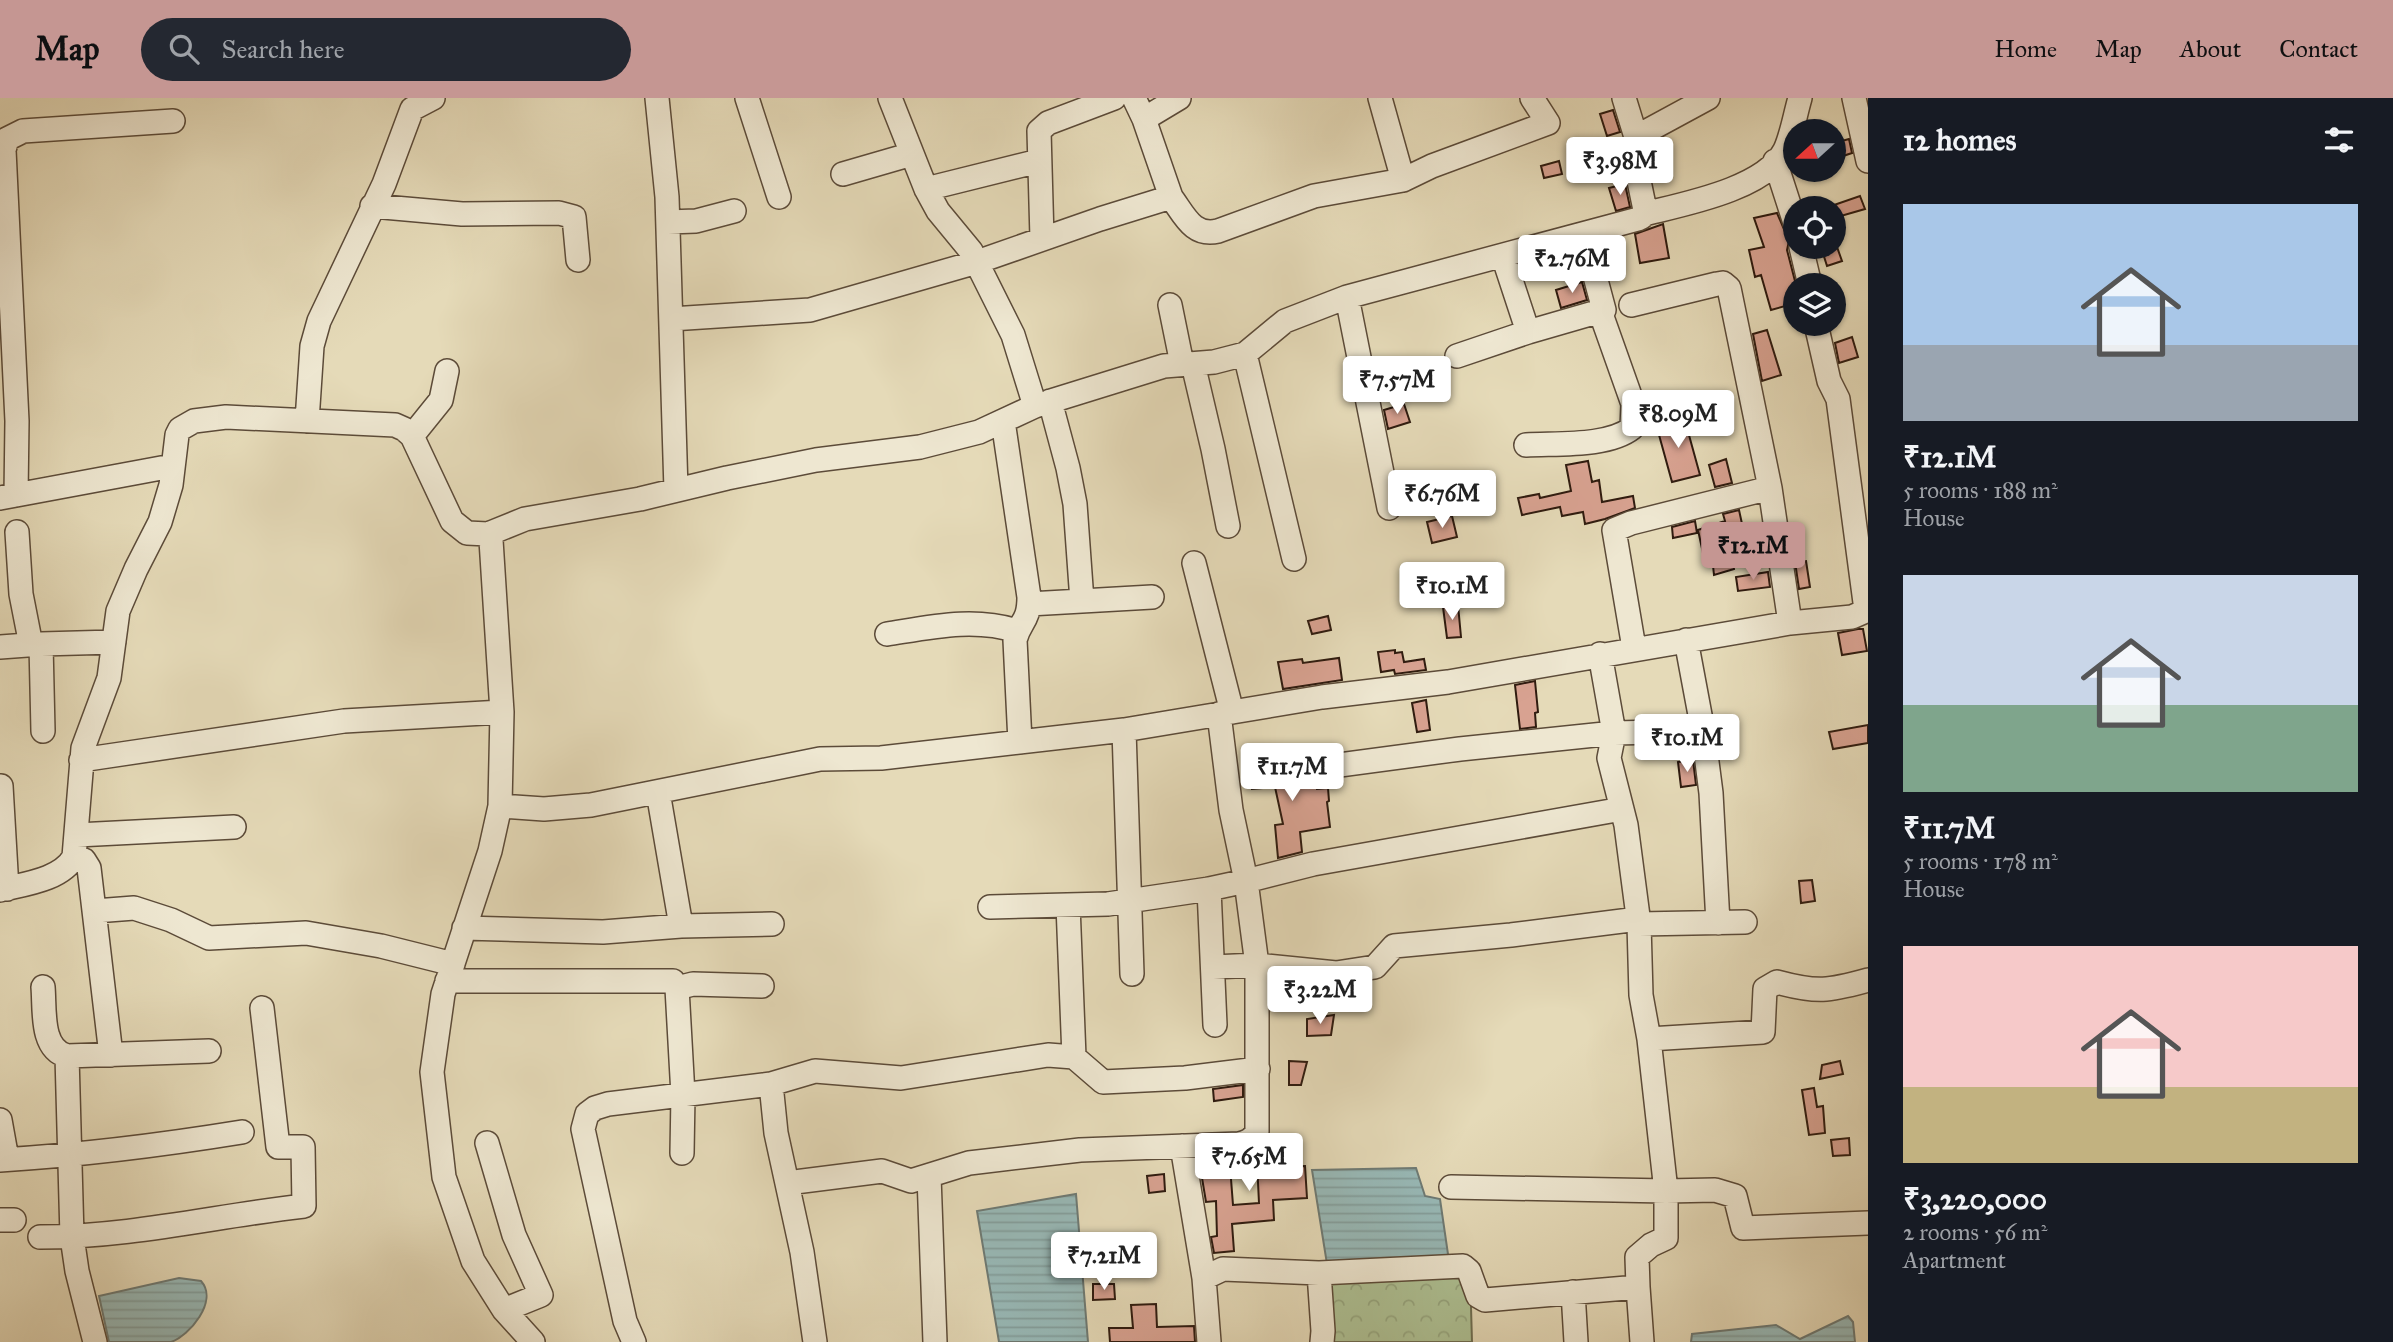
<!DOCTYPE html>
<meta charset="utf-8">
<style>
:root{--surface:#171b24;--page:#242831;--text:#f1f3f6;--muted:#9ea1a6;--accent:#c59692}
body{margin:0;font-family:"IM FELL Great Primer",serif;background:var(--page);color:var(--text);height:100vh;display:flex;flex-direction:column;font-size:26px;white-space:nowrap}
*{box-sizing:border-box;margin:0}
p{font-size:23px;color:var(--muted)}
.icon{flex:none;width:38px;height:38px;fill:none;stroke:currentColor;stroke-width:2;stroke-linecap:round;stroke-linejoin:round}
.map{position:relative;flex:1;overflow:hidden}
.panel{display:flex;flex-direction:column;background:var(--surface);width:525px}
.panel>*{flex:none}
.needle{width:46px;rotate:249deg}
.controls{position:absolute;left:1783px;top:21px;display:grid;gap:14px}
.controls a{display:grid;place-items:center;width:63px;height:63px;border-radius:50%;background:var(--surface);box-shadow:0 2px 5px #0004;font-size:35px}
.price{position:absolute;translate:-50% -60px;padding:0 16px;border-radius:7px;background:#fff;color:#222;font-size:23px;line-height:46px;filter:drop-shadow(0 2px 4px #0008)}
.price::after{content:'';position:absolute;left:50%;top:42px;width:21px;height:16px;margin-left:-10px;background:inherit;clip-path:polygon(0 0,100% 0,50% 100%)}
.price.active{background:var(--accent);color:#111}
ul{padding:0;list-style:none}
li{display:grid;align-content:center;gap:14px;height:371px;padding:0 35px}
li span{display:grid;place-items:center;height:217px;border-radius:0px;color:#555}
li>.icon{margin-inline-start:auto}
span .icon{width:126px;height:126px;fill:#fffc;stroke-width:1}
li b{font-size:30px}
h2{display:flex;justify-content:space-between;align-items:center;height:84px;padding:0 35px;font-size:30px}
header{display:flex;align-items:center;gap:42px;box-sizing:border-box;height:98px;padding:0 35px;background:var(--accent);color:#111}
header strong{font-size:33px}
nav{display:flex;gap:38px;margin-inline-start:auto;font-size:24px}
.search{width:490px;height:63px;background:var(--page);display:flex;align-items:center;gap:18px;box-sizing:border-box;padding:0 24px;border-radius:38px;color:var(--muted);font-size:26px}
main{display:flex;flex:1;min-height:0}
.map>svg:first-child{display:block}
.park{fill:url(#park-crowns);stroke:#6e6e52;stroke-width:2}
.water{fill:url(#water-rules);stroke:#6e7a74;stroke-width:2}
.building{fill:#d8a291;stroke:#2f1b0f;stroke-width:2}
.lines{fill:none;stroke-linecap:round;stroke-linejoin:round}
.minor-casing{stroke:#5c4b39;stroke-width:26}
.minor{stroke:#eee7d1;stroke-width:23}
</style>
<header>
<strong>Map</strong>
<div class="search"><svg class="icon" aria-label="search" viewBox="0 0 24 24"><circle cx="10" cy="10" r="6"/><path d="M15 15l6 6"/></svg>Search here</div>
<nav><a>Home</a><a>Map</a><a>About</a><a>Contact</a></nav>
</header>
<main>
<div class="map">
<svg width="1868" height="1244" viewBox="0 0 1868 1244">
<defs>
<pattern id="park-crowns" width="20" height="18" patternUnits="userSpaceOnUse" patternTransform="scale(1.75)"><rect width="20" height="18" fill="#aec194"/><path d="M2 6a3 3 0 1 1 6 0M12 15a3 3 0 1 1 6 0" fill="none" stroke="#96a57e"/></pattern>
<pattern id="water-rules" width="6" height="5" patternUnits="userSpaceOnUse" patternTransform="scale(1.75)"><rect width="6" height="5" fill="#98b9b7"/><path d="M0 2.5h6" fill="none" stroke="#839e9c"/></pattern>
</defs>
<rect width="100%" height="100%" fill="#e5dab8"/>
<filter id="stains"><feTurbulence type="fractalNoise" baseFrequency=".00286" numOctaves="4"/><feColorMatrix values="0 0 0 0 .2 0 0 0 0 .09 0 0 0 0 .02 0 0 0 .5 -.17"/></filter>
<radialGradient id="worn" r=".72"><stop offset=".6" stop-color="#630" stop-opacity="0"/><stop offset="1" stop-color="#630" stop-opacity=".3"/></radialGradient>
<!-- park -->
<path class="park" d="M 1470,1174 L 1472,1244 L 1331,1244 L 1327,1180 Z"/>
<!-- water -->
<path class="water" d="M 1416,1070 L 1425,1098 L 1440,1101 L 1449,1163 L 1327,1166 L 1312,1072 Z
M 1076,1096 L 1088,1244 L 999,1244 L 977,1113 Z
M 179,1180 L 201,1183 C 219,1203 189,1238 171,1244 C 161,1244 122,1244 109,1244 L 99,1198 Z
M 1848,1218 L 1853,1224 L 1855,1244 L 1691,1244 L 1692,1236 L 1776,1227 L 1800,1241 Z"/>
<!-- building -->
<path class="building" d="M 1613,12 L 1620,34 L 1607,38 L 1600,16 Z
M 1849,41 L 1852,55 L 1834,61 L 1834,45 Z
M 1559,63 L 1562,76 L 1544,80 L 1541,68 Z
M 1625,86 L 1630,109 L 1616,113 L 1609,90 Z
M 1860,98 L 1865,111 L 1834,120 L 1834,107 Z
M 1777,115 L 1789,143 L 1787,152 L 1796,187 L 1796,205 L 1771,212 L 1761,177 L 1755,179 L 1749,152 L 1764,149 L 1754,120 Z
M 1663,126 L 1669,160 L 1640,165 L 1635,136 Z
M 1821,149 L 1837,149 L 1842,163 L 1827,168 Z
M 1582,184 L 1587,202 L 1561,210 L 1556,192 Z
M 1767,232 L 1781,277 L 1762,283 L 1753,236 Z
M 1852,239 L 1858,259 L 1839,265 L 1835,245 Z
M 1404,306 L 1410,324 L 1388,331 L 1384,312 Z
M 1684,319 L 1700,377 L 1672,384 L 1656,326 Z
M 1726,361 L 1732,385 L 1715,389 L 1709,367 Z
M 1588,363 L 1592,384 L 1599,382 L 1602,404 L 1633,398 L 1635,410 L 1605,421 L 1585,426 L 1583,414 L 1562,418 L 1560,409 L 1522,417 L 1518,400 L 1539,396 L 1540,400 L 1571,393 L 1566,367 Z
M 1739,412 L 1744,435 L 1728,439 L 1734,471 L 1714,477 L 1712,458 L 1704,460 L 1698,432 L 1725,423 L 1723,416 Z
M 1452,418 L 1457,439 L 1432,445 L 1427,424 Z
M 1695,423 L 1697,435 L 1673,440 L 1672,429 Z
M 1806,463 L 1810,489 L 1799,491 L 1795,464 Z
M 1768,474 L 1770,489 L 1738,493 L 1736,479 Z
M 1458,507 L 1461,539 L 1447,540 L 1443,509 Z
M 1328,518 L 1331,532 L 1312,536 L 1308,523 Z
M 1858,531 L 1863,531 L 1867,553 L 1842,557 L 1838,535 Z
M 1395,552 L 1395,555 L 1402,554 L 1404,564 L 1424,561 L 1426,572 L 1395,576 L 1394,572 L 1381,574 L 1378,554 Z
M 1339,560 L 1342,582 L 1283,591 L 1278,564 L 1302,561 L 1303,565 Z
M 1535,583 L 1538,614 L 1535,615 L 1536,629 L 1520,631 L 1515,587 Z
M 1426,602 L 1430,632 L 1417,634 L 1412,605 Z
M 1868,627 L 1868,645 L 1833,651 L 1829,634 Z
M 1267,655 L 1268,672 L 1301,668 L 1304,686 L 1316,685 L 1317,691 L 1328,690 L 1329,703 L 1327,704 L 1330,729 L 1300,734 L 1302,754 L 1278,760 L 1275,727 L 1283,726 L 1275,689 L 1252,691 L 1250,659 Z
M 1693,662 L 1696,687 L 1681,689 L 1678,664 Z
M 1812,782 L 1815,803 L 1801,805 L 1799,783 Z
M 1334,917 L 1331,937 L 1307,938 L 1307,921 Z
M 1289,963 L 1307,964 L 1301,987 L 1289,987 Z
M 1840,963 L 1843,976 L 1820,981 L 1822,967 Z
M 1243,987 L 1243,999 L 1214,1003 L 1213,991 Z
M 1814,990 L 1817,1009 L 1823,1008 L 1825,1035 L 1809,1037 L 1802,992 Z
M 1849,1040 L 1850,1057 L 1833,1058 L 1831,1042 Z
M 1262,1050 L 1272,1050 L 1273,1069 L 1305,1068 L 1307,1100 L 1273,1102 L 1274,1122 L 1232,1126 L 1234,1153 L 1214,1155 L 1211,1139 L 1217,1138 L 1216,1103 L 1206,1104 L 1201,1074 L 1203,1074 L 1203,1061 L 1233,1060 L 1233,1068 L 1230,1068 L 1233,1107 L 1259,1105 L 1257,1064 L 1239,1065 L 1239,1060 L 1252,1056 Z
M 1164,1076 L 1165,1093 L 1149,1095 L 1147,1078 Z
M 1140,1142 L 1152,1144 L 1152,1159 L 1122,1157 L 1122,1160 L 1089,1159 L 1089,1145 Z
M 1093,1186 L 1114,1186 L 1115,1201 L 1093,1202 Z
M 1156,1206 L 1157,1229 L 1194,1228 L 1195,1244 L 1110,1244 L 1109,1230 L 1133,1230 L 1131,1207 Z"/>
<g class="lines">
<defs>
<path id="minor" d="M 657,0 L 667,99 L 676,392
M 747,0 L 779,99
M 890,0 L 926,91 L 938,113 L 971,153 L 1013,237 L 1035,308
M 1134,0 L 1144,21
M 1380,0 L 1403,82
M 1624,0 L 1636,39
M 1854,0 L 1868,63
M 1775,63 L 1796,128
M 843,76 L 912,56
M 926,91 L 1039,63
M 1171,99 C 1185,118 1193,139 1218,133 L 1314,98 L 1403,82 L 1432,68 L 1548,25 L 1532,0
M 372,108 L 462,116 L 559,115 L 574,119 L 578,162
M 1644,116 C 1684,106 1765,91 1785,52 C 1792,37 1795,17 1800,0
M 668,124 L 696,123 L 734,113
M 1042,141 L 1039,33 L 1048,25 L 1114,0
M 1801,149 L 1810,187
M 1503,158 L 1528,234
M 1347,199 L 1389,410
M 1170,207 L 1182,266
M 1631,207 L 1717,186 L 1723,185 L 1729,190 L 1770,390 L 1790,525 L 1852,519 L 1868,512
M 671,221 L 810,212 L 977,164 L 1100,121 L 1171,99 L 1144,21 L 1179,0
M 1816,226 L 1829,283 L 1838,301 L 1866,512
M 1245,256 L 1294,461
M 1457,258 L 1528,234 L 1604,212 L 1584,137
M 1193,266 L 1213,351 L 1228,428
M 1050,303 L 1068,370 L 1075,406 L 1082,503
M 307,323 L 312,248 L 319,223 L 384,86 L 412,11 L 433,0
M 1003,323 L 1029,499 C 1029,525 1020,522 1015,542 L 1020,644
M 412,338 L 441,302 L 447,273
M 1526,347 C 1557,345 1608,349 1632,330 L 1633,306 L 1600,213
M 16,397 L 17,323 L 4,52 L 7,41 L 23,33 L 173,23
M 0,400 L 172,368
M 17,434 L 21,496 L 31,547
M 488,436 L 525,421 L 640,401 L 727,380 L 816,362 L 920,349 L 979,334 L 1035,308 L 1164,268 L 1214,264 L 1245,256 L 1285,223 L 1347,199 L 1638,121 L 1642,119 L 1645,112 L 1634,59 L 1636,39 L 1708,0
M 1194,465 L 1232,614
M 1029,506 L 1152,499
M 887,536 C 931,529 974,519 1017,533
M 1686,542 L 1703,633 L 1711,695 L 1718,825
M 41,546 L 43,633
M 0,549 L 41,546 L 114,544
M 1634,550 L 1614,432 L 1631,425 L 1770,390
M 1124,632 L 1132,876
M 81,662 L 344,623 L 502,614
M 1332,668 L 1460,651 L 1614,635 L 1703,633
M 1,688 L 7,791
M 658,694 L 681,828
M 500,708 L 544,711 L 591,707 L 820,661 L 881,660 L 1124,632 L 1322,599 L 1448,584 L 1790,525
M 77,737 L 234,729
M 74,759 L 84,762 L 89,770 L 111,957
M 1209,791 L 1215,927
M 0,792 C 24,786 61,782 74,759 L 83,650 L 109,580 L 118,513 L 136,471 L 160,424 L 171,387 L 177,337 L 180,331 L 194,323 L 226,319 L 395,327 L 404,331 L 412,338 L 452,423 L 467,435 L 488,436 L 491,442 L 502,614 L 500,708 L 490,753 L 443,896 L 432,974 L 444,1079 L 473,1163 L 504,1212 L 533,1244
M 1068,807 L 1074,959
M 990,809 L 1108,806 L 1209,791 L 1246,783 L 1231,712 L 1219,616
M 95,813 L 134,810 L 171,822 L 209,840 L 306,835 L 381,848 L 453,866
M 1639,826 L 1745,824
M 464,830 L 603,834 L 681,828 L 772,826
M 1213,869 L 1257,867 L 1246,783 L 1313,766 L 1622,711
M 447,883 L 673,883 L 677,890 L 683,997 L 682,1055
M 43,889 C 45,911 40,951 67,958
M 677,890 L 693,886 L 762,888
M 1649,941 L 1763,934 L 1765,891 L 1777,884 C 1818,895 1828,893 1868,882
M 0,1022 L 7,1061
M 487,1045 L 514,1137 L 541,1197 L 504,1212
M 1182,1048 L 1204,1180 L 1209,1244
M 0,1062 C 82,1057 162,1047 242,1034
M 929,1078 L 935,1244
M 787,1085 L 882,1073 L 911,1083 L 969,1065 L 1080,1052 L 1239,1046 C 1247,1044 1252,1042 1257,1034 L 1257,867 L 1336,875 L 1375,869 L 1394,848 L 1511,837 L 1638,821
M 1451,1089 L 1666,1093 L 1649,941 L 1641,897 L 1639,826 L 1626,727 L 1609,660 L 1614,635 L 1600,556
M 0,1122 L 14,1122
M 40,1139 C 130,1139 216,1118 304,1108 L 303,1049 L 278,1049 L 262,910
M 1204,1180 L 1223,1171 L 1319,1175
M 1638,1189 L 1642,1244
M 1573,1194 L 1576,1244
M 95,1244 L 77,1173 L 72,1139 L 67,958 L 209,953
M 634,1244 L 625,1223 L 583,1031 L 587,1016 L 595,1010 L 608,1006 L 771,986
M 815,1244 L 802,1154 L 776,1035 L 771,986 L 815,973 L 901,980 L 1048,957 L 1074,959 L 1103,984 L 1185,980 L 1258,971
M 1322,1244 L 1323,1233 L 1319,1175 L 1463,1168 L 1469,1173 L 1478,1198 L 1485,1202 L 1638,1189 L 1637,1159 L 1651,1147 L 1666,1140 L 1666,1093 L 1715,1092 L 1735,1098 L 1743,1130 L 1868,1125"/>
</defs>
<!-- minor casing -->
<use href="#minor" class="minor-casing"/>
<!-- minor -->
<use href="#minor" class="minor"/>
</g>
<rect width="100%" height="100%" filter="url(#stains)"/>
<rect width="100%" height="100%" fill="url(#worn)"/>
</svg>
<div class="controls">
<a><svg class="needle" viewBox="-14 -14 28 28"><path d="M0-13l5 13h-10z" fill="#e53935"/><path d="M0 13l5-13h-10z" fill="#9ea1a6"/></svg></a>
<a><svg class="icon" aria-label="locate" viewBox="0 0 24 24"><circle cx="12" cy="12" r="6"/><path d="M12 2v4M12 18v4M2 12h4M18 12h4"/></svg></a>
<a><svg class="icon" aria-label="layers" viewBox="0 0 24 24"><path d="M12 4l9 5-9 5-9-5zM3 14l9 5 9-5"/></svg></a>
</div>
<b class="price" style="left:1620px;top:99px">₹3.98M</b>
<b class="price" style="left:1572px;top:197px">₹2.76M</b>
<b class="price" style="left:1397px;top:318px">₹7.57M</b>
<b class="price" style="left:1678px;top:352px">₹8.09M</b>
<b class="price" style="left:1442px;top:432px">₹6.76M</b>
<b class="price active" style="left:1753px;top:484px">₹12.1M</b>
<b class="price" style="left:1452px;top:524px">₹10.1M</b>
<b class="price" style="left:1687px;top:676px">₹10.1M</b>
<b class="price" style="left:1292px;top:705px">₹11.7M</b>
<b class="price" style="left:1320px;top:928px">₹3.22M</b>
<b class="price" style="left:1249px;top:1095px">₹7.65M</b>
<b class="price" style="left:1104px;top:1194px">₹7.21M</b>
</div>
<section class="panel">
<h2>12 homes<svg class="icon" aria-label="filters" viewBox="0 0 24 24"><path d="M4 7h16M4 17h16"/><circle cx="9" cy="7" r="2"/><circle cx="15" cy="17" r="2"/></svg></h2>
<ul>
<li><span style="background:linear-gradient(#a9c7e8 65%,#9aa5b1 0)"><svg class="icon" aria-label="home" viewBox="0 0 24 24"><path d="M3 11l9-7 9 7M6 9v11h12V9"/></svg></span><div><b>₹12.1M</b><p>5 rooms · 188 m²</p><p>House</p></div></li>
<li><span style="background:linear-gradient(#c9d6e8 60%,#7fa58c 0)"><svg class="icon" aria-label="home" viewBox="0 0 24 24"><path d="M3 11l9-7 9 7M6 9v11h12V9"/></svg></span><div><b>₹11.7M</b><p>5 rooms · 178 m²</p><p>House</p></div></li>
<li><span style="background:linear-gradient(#f6c9c9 65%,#c2b280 0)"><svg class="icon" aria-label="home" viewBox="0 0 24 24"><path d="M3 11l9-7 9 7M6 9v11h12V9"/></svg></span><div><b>₹3,220,000</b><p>2 rooms · 56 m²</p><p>Apartment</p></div></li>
</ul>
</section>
</main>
